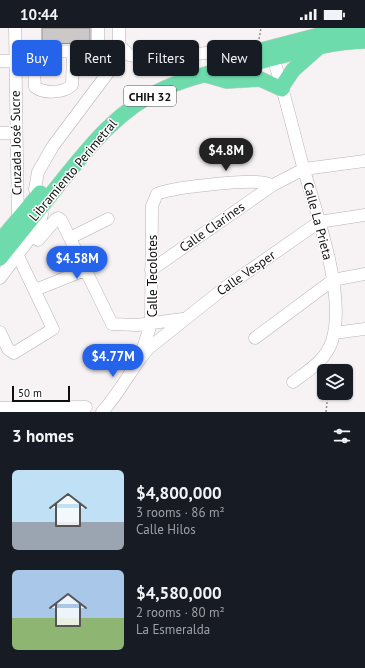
<!DOCTYPE html>
<meta charset="utf-8">
<style>
:root{--surface:#171b24;--page:#20242c;--text:#f1f3f6;--muted:#9ea1a6;--accent:#2563eb}
body{margin:0;font-family:"PT Sans",sans-serif;background:var(--page);color:var(--text);height:100vh;display:flex;flex-direction:column;font-size:15px;white-space:nowrap}
*{box-sizing:border-box;margin:0}
p{font-size:13px;color:var(--muted)}
.icon{flex:none;width:22px;height:22px;fill:none;stroke:currentColor;stroke-width:2;stroke-linecap:round;stroke-linejoin:round}
.map{position:relative;height:384px;overflow:hidden}
.drawer{display:flex;flex-direction:column;background:var(--surface);flex:1}
.drawer>*{flex:none}
.hud{position:absolute;left:12px;top:12px;width:341px;height:36px;display:flex;gap:8px}
.controls{position:absolute;left:317px;top:336px;display:grid;gap:8px}
.controls a{display:grid;place-items:center;width:36px;height:36px;border-radius:6px;background:var(--surface);box-shadow:0 1px 3px #0004;font-size:20px}
.scale{position:absolute;left:12px;bottom:10px;width:58px;box-sizing:border-box;padding-left:4px;border:2px solid #100e0e;border-top:0;font-size:11px;line-height:14px;white-space:nowrap;color:#100e0e;-webkit-text-stroke:3px #fff;paint-order:stroke}
.price{position:absolute;translate:-50% -34px;padding:0 9px;border-radius:14px;background:var(--accent);color:#fff;font-size:13px;line-height:26px;filter:drop-shadow(0 1px 2px #0008)}
.price::after{content:'';position:absolute;left:50%;top:24px;width:12px;height:9px;margin-left:-6px;background:inherit;clip-path:polygon(0 0,100% 0,50% 100%)}
.price.selected{background:#222;color:#fff}
ul{padding:0;list-style:none}
li{display:flex;align-items:center;gap:12px;height:100px;padding:0 12px}
li span{display:grid;place-items:center;flex:none;width:112px;height:80px;border-radius:6px;color:#555}
li>.icon{margin-inline-start:auto}
span .icon{width:48px;height:48px;fill:#fffc;stroke-width:1}
li b{font-size:17px}
h2{display:flex;justify-content:space-between;align-items:center;height:48px;padding:0 12px;font-size:17px}
.chip{padding:0 14px;border-radius:6px;background:var(--surface);box-shadow:0 1px 3px #0004;font-size:14px;line-height:36px}
.chip.selected{background:var(--accent);color:#fff}
.status{display:flex;justify-content:space-between;align-items:center;height:28px;padding:0 20px;background:var(--surface);direction:ltr}
.status svg{height:11px;fill:currentColor}
.map>svg:first-child{display:block}
.building{fill:#ccc8c8;stroke:#938f90}
.lines{fill:none;stroke-linecap:round;stroke-linejoin:round}
.minor-casing{stroke:#b7b3b3;stroke-width:13}
.major-casing{stroke:#cfcfcf;stroke-width:16}
.path{stroke:#8f8b8c;stroke-width:1.5;stroke-dasharray:2 2;stroke-linecap:butt}
.minor{stroke:#fff;stroke-width:12}
.major{stroke:#6ddbac;stroke-width:15}
.labels{text-anchor:middle;dominant-baseline:central;stroke-width:3;stroke-linejoin:round;paint-order:stroke}
.shield{fill:#fff;stroke:#585656;stroke-width:1}
.shield-label{font-size:12px;font-weight:bold;fill:#100e0e}
.street-label{font-size:13px;fill:#100e0e;stroke:#fff}
</style>
<div class="status"><b>10:44</b><svg viewBox="0 0 49 12"><path d="M0 12V9h3v3zM5 12V6h3v6zM10 12V3h3v9zM15 12V0h3v12zM26 1h20v11H26zM47 4h2v5h-2z"/></svg></div>
<div class="map">
<svg width="365" height="384" viewBox="0 0 365 384">
<rect width="100%" height="100%" fill="#f7f3f4"/>
<!-- building -->
<path class="building" d="M 42,0 L 90,0 L 90,15 L 42,16 Z"/>
<g class="lines">
<defs>
<path id="minor" d="M 15,0 L 18,197
M 119,17 L 129,27 L 142,30 L 233,23 L 251,25
M 271,23 C 283,59 292,98 302,135 C 315,182 347,267 332,313 C 326,332 308,343 293,354
M 26,24 L 93,23 L 98,19 L 98,0
M 33,24 L 35,59 C 44,66 64,65 72,57 L 73,24
M 0,33 L 15,33
M 0,105 L 16,105
M 70,210 L 108,191
M 38,212 L 56,191 L 58,190 L 61,192 L 112,296 L 137,297 L 183,291
M 151,242 L 273,157
M 0,250 L 39,198 L 42,186 L 35,161 L 38,144 L 53,118 L 113,38 L 119,17 L 119,0
M 35,262 L 85,242
M 0,304 L 8,321 L 14,325 L 53,301 L 18,228
M 334,305 L 365,301
M 255,310 L 333,252 L 365,246
M 140,329 L 151,296 L 152,178 L 157,166 C 172,159 240,153 258,154 C 263,154 268,156 273,157 L 304,141 L 365,133
M 0,380 L 86,379
M 102,384 C 120,365 131,340 149,320 L 223,261 L 319,194 L 365,187"/>
<path id="major" d="M 243,27 L 327,5 L 365,1
M 206,47 L 227,53 L 260,51 L 282,61
M 281,60 L 293,42 L 318,20
M 0,213 L 40,165
M 0,230 C 19,206 38,183 57,159 C 88,120 118,81 165,60 C 195,47 227,41 258,34 C 294,25 328,14 365,13"/>
</defs>
<!-- minor casing -->
<use href="#minor" class="minor-casing"/>
<!-- major casing -->
<use href="#major" class="major-casing"/>
<!-- path -->
<path class="path" d="M 259,11 L 261,0
M 330,336 L 330,343
M 326,384 L 328,365"/>
<!-- minor -->
<use href="#minor" class="minor"/>
<!-- major -->
<use href="#major" class="major"/>
</g>
<g class="labels">
<!-- shield labels -->
<rect class="shield" x="124" y="58" width="52" height="20" rx="3"/>
<g class="shield-label">
<text x="150" y="68">CHIH 32</text>
</g>
<!-- street labels -->
<g class="street-label">
<text transform="translate(16 115) rotate(-91)">Cruzada José Sucre</text>
<text transform="translate(73 142) rotate(-50)">Libramiento Perimetral</text>
<text transform="translate(318 193) rotate(75)">Calle La Prieta</text>
<text transform="translate(212 199) rotate(-35)">Calle Clarines</text>
<text transform="translate(246 245) rotate(-35)">Calle Vesper</text>
<text transform="translate(152 248) rotate(-90)">Calle Tecolotes</text>
</g>
</g>
</svg>
<div class="controls">
<a><svg class="icon" aria-label="layers" viewBox="0 0 24 24"><path d="M12 4l9 5-9 5-9-5zM3 14l9 5 9-5"/></svg></a>
</div>
<div class="scale">50 m</div>
<b class="price selected" style="left:226px;top:144px">$4.8M</b>
<b class="price" style="left:77px;top:252px">$4.58M</b>
<b class="price" style="left:113px;top:350px">$4.77M</b>
<div class="hud">
<a class="chip selected">Buy</a>
<a class="chip">Rent</a>
<a class="chip">Filters</a>
<a class="chip">New</a>
</div>
</div>
<section class="drawer">
<h2>3 homes<svg class="icon" aria-label="filters" viewBox="0 0 24 24"><path d="M4 7h16M4 17h16"/><circle cx="9" cy="7" r="2"/><circle cx="15" cy="17" r="2"/></svg></h2>
<ul>
<li><span style="background:linear-gradient(#bfe0f5 65%,#9aa5b1 0)"><svg class="icon" aria-label="home" viewBox="0 0 24 24"><path d="M3 11l9-7 9 7M6 9v11h12V9"/></svg></span><div><b>$4,800,000</b><p>3 rooms · 86 m²</p><p>Calle Hilos</p></div></li>
<li><span style="background:linear-gradient(#a9c7e8 60%,#8fb573 0)"><svg class="icon" aria-label="home" viewBox="0 0 24 24"><path d="M3 11l9-7 9 7M6 9v11h12V9"/></svg></span><div><b>$4,580,000</b><p>2 rooms · 80 m²</p><p>La Esmeralda</p></div></li>
</ul>
</section>
